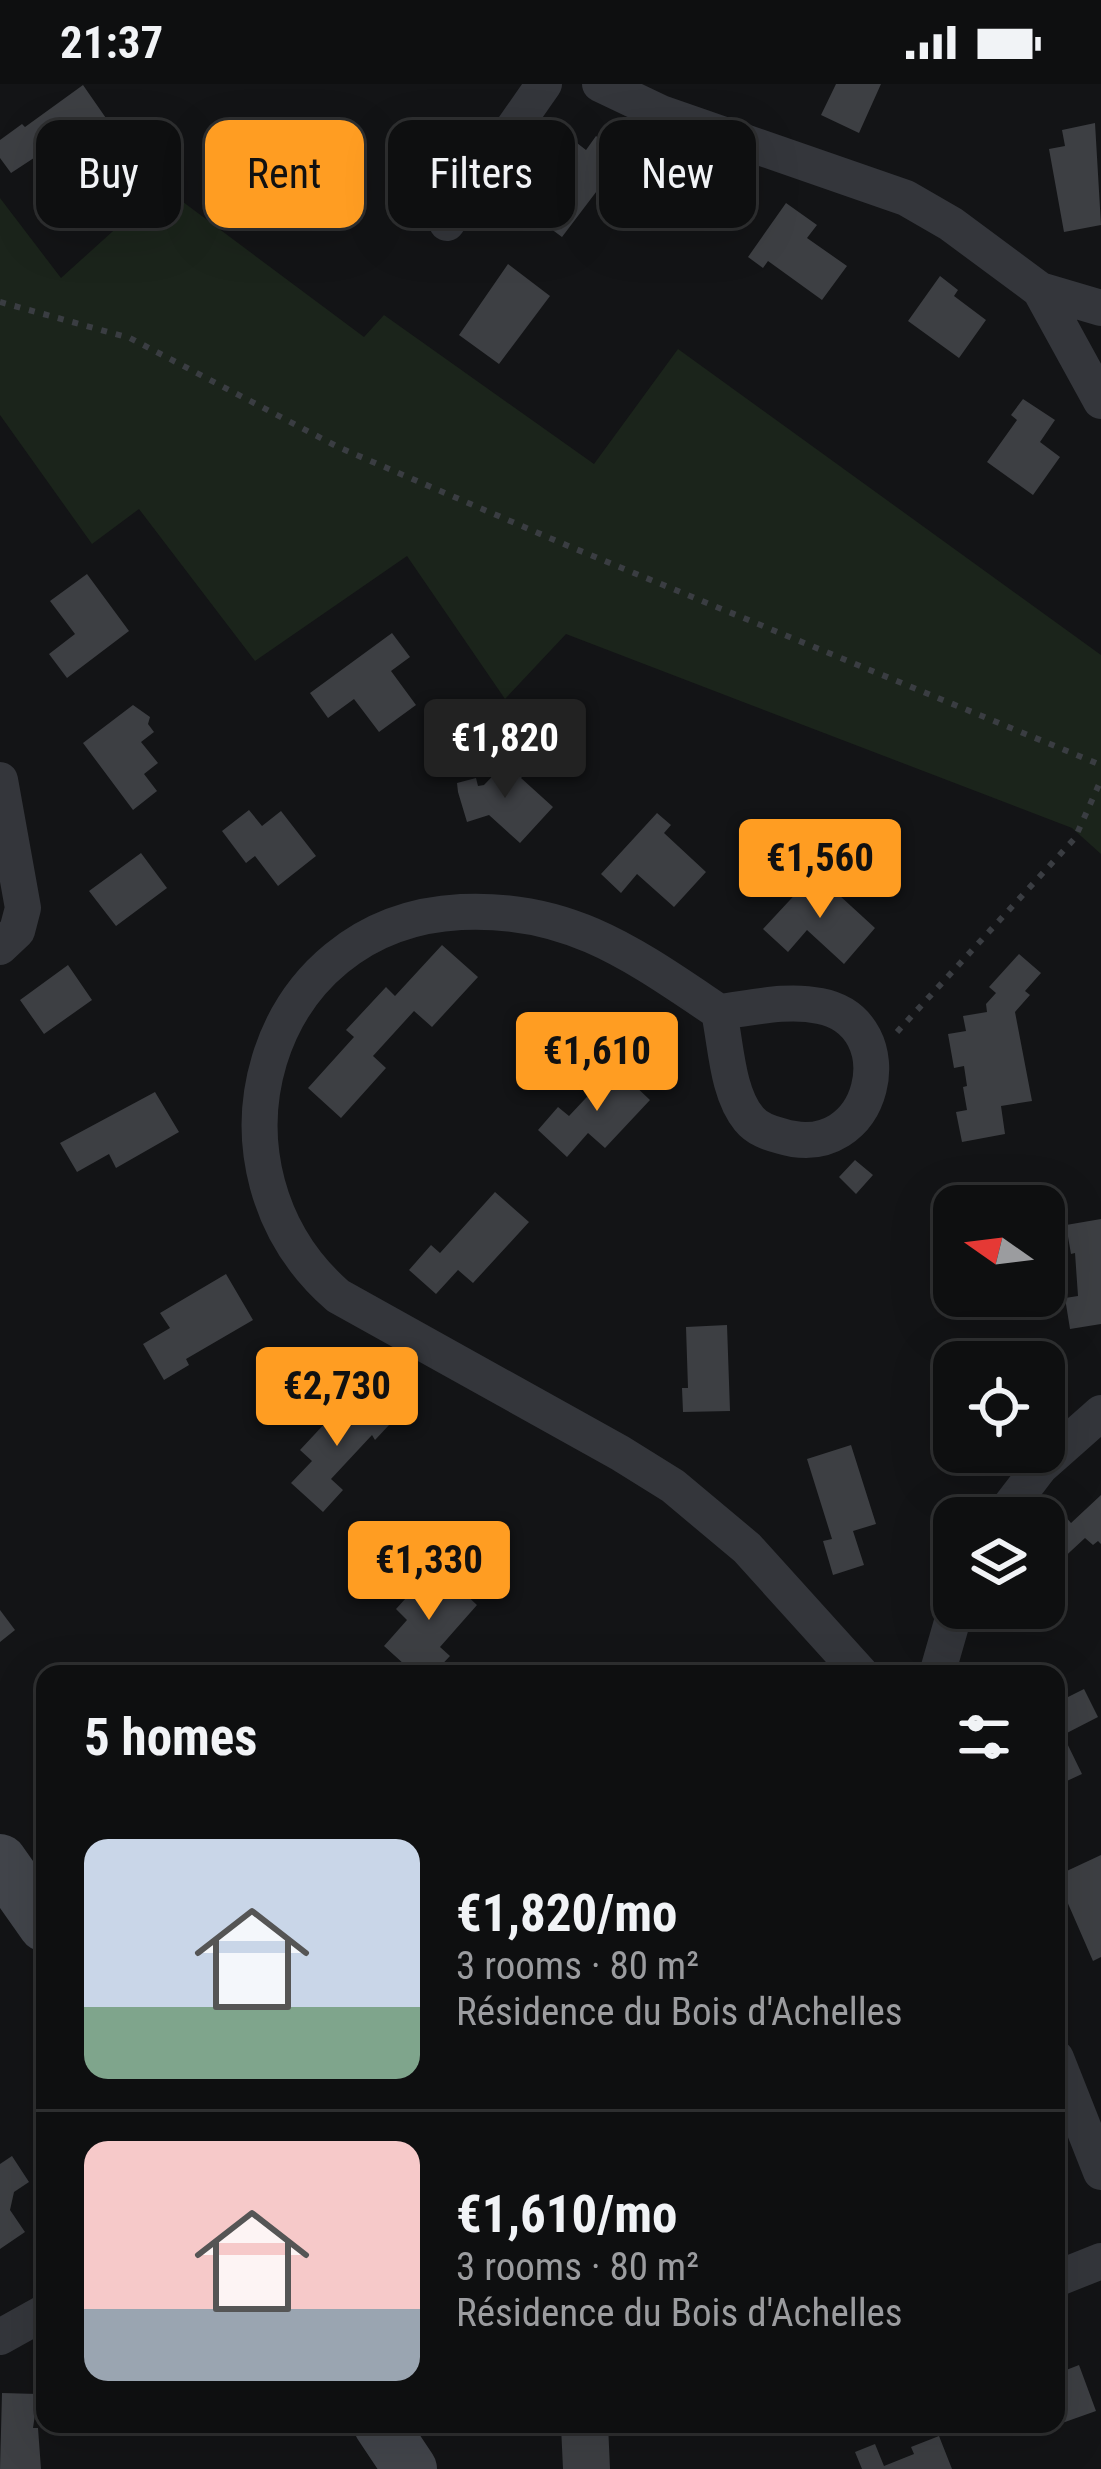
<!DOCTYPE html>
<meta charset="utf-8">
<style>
:root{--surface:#0e0f10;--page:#171819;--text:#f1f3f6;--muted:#9b9c9f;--line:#2e2f30;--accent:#ff9d22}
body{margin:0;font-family:"Roboto Condensed",sans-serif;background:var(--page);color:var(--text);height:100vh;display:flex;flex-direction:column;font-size:45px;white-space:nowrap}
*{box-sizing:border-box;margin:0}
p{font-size:39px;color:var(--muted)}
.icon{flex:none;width:66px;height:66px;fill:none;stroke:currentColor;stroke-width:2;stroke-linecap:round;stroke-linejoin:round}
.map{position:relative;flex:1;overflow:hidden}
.panel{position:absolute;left:36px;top:1581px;width:1029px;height:768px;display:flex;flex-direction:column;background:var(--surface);border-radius:24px;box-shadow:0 12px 48px #0002,0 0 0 3px var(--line)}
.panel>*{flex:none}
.banner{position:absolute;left:36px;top:36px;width:1029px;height:108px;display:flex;gap:24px}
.needle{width:78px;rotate:284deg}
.fabs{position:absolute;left:933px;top:1101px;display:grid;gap:24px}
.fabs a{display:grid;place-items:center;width:132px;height:132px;border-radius:24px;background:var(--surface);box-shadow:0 12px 48px #0002,0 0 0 3px var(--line);font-size:60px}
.price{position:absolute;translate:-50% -102px;padding:0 27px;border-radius:12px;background:var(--accent);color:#111;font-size:39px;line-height:78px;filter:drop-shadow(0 3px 6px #0008)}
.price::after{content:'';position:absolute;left:50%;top:72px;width:36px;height:27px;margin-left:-18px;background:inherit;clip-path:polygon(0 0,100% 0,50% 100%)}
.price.active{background:#222;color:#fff}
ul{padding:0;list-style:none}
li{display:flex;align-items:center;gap:36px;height:300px;padding:0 48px}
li+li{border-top:3px solid var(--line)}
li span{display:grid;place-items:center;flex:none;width:336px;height:240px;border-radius:24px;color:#555}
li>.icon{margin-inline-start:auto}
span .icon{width:144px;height:144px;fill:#fffc;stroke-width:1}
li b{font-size:51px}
h2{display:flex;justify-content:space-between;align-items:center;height:144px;padding:0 48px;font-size:51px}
.chip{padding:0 42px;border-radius:24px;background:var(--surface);box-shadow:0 12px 48px #0002,0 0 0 3px var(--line);font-size:42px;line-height:108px}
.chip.active{background:var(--accent);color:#111}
.status{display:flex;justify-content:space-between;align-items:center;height:84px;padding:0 60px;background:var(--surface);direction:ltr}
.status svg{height:33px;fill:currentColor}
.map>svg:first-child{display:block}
.green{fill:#1b241b}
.building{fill:#3d3f43}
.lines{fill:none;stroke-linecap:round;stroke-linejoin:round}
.path{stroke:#3a3d42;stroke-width:6;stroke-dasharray:6 9;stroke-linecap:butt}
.street{stroke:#34363b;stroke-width:36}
.secondary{stroke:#42454b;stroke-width:54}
</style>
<div class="status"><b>21:37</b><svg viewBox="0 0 49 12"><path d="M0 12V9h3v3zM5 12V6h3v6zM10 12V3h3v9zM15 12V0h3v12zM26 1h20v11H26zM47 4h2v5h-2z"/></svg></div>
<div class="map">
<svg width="1101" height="2385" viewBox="0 0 1101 2385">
<rect width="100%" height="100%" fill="#131416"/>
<!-- green -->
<path class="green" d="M 159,100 L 364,253 L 384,231 L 594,380 L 678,265 L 1101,571 L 1101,770 L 1072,744 L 566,550 L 505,615 L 407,472 L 255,577 L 139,425 L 92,460 L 0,331 L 0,114 L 61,194 L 143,120 Z"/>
<!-- building -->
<path class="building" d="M 836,0 L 881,0 L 859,49 L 821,31 Z
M 83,1 L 108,37 L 48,81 L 40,70 L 11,89 L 0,74 L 0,56 L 22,40 L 25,43 Z
M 1095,39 L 1101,141 L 1064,148 L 1049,65 L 1065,62 L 1062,46 Z
M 287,45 L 326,74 L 286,127 L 267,113 L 249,138 L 218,115 L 238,89 L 248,97 Z
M 596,52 L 634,80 L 623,95 L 612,87 L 562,153 L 527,127 L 577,59 L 586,66 Z
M 786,119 L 817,141 L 807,154 L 847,182 L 822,216 L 768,177 L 763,184 L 748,173 Z
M 508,180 L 550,212 L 499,280 L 459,251 Z
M 940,192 L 958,206 L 954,212 L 986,236 L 959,274 L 908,237 Z
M 1023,315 L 1055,336 L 1040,358 L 1060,373 L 1033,411 L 987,378 L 1017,336 L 1011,331 Z
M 87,490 L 129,547 L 67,594 L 49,570 L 75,550 L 50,517 Z
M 392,549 L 410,573 L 391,587 L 416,621 L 379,648 L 354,615 L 328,634 L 310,609 Z
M 133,621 L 150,633 L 148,640 L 154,648 L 141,658 L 158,679 L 144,690 L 157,707 L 133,726 L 83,659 Z
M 511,673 L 527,688 L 521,694 L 553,723 L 520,759 L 489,731 L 467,738 L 458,708 L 457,699 L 476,694 L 478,702 L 484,701 Z
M 249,726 L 262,742 L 281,727 L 316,772 L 278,802 L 255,772 L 246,779 L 222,747 Z
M 657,729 L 671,741 L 664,749 L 706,788 L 674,823 L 637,790 L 621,809 L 601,790 Z
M 141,769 L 167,804 L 116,842 L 89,807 Z
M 815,789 L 875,844 L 844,880 L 807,846 L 788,868 L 763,845 Z
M 442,861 L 478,893 L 432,943 L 414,927 L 373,972 L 386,984 L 341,1034 L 308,1004 L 354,953 L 346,946 L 386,903 L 395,912 Z
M 1019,870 L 1041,889 L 1025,907 L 1030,911 L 1015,928 L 1032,1017 L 1001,1022 L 1005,1050 L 962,1058 L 956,1028 L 967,1026 L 963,1003 L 967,1002 L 964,982 L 954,984 L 948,950 L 966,947 L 963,932 L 987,928 L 986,920 L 996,909 L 989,903 Z
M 68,881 L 92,916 L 44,950 L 20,916 Z
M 615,983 L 650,1016 L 605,1064 L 588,1049 L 567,1073 L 538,1046 L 558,1023 L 569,1032 Z
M 155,1008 L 179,1048 L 116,1084 L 109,1070 L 77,1088 L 60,1059 Z
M 855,1076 L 873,1091 L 856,1110 L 839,1093 Z
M 495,1108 L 529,1138 L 473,1199 L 458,1186 L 436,1210 L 409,1186 L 431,1161 L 440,1169 Z
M 1101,1135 L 1101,1240 L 1070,1245 L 1065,1214 L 1078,1212 L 1075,1169 L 1071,1170 L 1066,1141 Z
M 226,1190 L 253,1236 L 186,1275 L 189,1281 L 164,1296 L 143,1260 L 170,1244 L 160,1229 Z
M 727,1241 L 730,1327 L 683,1328 L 682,1304 L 688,1304 L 686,1243 Z
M 355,1307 L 390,1340 L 375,1356 L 372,1351 L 331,1395 L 343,1406 L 323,1428 L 291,1399 L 312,1377 L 300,1366 Z
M 851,1361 L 876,1440 L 853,1447 L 864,1481 L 833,1491 L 823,1457 L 832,1455 L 807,1375 Z
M 1101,1411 L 1101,1460 L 1098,1457 L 1093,1461 L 1085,1454 L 1044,1492 L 1044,1451 L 1065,1432 L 1071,1439 Z
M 435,1482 L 477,1521 L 440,1563 L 450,1572 L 433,1590 L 415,1590 L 384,1562 L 407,1536 L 396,1525 Z
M 0,1526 L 15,1546 L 0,1558 Z
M 1084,1605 L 1098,1633 L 1063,1651 L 1082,1690 L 1056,1702 L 1056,1619 Z
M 1101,1771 L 1101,1873 L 1093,1877 L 1056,1792 Z
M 12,2072 L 29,2098 L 14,2108 L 10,2126 L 25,2148 L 0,2165 L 0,2080 Z
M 1079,2281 L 1096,2327 L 1034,2349 L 1030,2340 L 1056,2340 L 1056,2290 Z
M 2,2309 L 38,2310 L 33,2344 L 38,2344 L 41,2385 L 0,2385 Z
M 608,2340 L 610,2385 L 563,2385 L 561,2342 Z
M 939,2352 L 952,2385 L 862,2385 L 855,2368 L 875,2360 L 884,2382 L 914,2370 L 911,2363 Z"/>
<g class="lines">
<!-- path -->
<path class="path" d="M 0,218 L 130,254 L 338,363 L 566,461 L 1101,681
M 897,948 L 1075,754 L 1101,696"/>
<!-- street -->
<path class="street" d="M 600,0 L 661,29 L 906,114 L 951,140 L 1040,206 L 1101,224
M 447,139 L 544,0
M 1040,206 L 1101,317
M 0,696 L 23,824 L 17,847 L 0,863
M 719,928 C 726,960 727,1009 749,1035 C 757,1045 769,1049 781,1052 C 876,1081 907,939 820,922 C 787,915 752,924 719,928 C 634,871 570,823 461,828 C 260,838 192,1085 338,1212 L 620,1369 L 673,1402 L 747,1464 L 861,1590
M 1001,1434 L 1040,1383 L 1101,1329
M 937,1590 L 956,1524
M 1056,1974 L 1101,2088
M 1056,2195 L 1101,2177
M 0,2253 L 45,2228"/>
<!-- secondary -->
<path class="secondary" d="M 0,1777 L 45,1841
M 380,2340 L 410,2385"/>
</g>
</svg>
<div class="fabs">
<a><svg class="needle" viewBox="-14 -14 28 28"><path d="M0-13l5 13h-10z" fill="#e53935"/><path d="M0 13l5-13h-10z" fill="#9b9c9f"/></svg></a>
<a><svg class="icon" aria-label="locate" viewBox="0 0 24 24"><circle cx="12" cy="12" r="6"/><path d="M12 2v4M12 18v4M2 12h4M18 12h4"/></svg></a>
<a><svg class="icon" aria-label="layers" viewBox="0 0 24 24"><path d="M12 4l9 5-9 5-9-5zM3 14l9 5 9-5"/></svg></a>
</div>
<b class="price active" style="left:505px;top:717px">€1,820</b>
<b class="price" style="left:820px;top:837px">€1,560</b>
<b class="price" style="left:597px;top:1030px">€1,610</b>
<b class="price" style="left:337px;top:1365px">€2,730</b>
<b class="price" style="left:429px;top:1539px">€1,330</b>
<div class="banner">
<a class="chip">Buy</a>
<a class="chip active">Rent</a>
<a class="chip">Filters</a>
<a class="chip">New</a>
</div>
<section class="panel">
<h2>5 homes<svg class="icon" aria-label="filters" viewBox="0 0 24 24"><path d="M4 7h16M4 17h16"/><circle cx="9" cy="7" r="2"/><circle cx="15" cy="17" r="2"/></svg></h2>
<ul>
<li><span style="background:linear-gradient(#c9d6e8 70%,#7fa58c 0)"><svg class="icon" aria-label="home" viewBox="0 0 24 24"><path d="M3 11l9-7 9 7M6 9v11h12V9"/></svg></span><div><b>€1,820/mo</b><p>3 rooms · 80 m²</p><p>Résidence du Bois d'Achelles</p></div></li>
<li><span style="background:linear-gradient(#f6c9c9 70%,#9aa5b1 0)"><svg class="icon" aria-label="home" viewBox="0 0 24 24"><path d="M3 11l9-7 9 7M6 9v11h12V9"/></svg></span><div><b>€1,610/mo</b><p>3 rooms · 80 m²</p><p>Résidence du Bois d'Achelles</p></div></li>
</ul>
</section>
</div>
